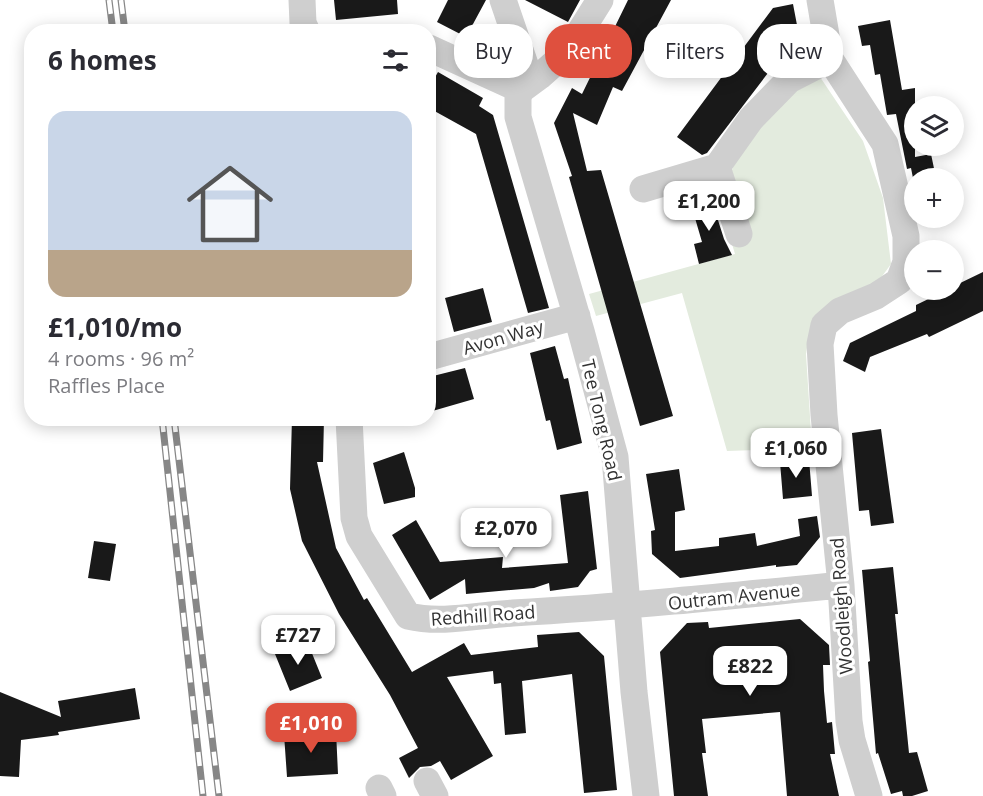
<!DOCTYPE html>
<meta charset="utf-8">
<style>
:root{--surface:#fff;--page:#f7f7f7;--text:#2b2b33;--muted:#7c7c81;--accent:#df503e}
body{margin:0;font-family:"Open Sans",sans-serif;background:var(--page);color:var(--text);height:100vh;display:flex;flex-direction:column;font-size:22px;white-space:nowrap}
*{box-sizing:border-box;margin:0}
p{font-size:20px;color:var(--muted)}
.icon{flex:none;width:33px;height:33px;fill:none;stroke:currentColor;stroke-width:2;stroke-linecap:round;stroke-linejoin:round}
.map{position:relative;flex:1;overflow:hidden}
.details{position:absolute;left:24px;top:24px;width:412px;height:402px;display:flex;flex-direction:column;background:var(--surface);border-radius:24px;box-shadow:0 3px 15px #0003}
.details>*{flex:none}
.top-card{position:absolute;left:454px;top:24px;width:438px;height:54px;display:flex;gap:12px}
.controls{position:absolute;left:904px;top:96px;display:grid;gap:12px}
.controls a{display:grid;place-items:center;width:60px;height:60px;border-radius:50%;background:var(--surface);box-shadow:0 3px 15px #0003;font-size:30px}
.price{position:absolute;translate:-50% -51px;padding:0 14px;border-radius:12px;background:#fff;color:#222;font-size:20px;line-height:39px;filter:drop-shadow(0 2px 3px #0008)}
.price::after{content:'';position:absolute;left:50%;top:36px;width:18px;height:14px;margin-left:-9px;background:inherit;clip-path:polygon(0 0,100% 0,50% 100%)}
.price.selected{background:var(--accent);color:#fff}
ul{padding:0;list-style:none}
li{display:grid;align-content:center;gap:12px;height:318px;padding:0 24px}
li span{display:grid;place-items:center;height:186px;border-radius:18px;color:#555}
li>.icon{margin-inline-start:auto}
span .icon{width:108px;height:108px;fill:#fffc;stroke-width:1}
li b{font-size:26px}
h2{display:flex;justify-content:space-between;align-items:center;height:72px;padding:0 24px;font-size:26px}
.pill{padding:0 21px;border-radius:24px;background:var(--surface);box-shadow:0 3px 15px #0003;font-size:21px;line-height:54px}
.pill.selected{background:var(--accent);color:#fff}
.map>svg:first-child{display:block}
.green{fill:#e3ebde}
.building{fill:#191919}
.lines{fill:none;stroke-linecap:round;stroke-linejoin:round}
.minor{stroke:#cfcfcf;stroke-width:27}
.rail-casing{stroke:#878787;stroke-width:7}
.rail{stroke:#fff;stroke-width:4.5;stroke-dasharray:14;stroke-linecap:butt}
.labels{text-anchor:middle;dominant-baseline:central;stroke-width:6;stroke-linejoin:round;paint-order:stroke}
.street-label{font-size:18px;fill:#323232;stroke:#fff}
</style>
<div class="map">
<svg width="983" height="796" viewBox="0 0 983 796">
<rect width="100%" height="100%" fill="#fff"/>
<!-- green -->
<path class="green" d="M 820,77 L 863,141 L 883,198 L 891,264 L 875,286 L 810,329 L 806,354 L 812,448 L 727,451 L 682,293 L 596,316 L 589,294 L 735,254 L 732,244 L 732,170 L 740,145 L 791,89 Z"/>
<!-- building -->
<path class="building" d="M 334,0 L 397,0 L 398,14 L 336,20 Z
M 448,0 L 486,0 L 466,37 L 437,22 Z
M 525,0 L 580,0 L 568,22 Z
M 628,0 L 671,0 L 622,91 L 613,87 L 597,125 L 573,113 L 587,171 L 601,170 L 673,416 L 640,426 L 569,177 L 572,176 L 554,123 L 572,88 L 582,94 Z
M 793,4 L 797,25 L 787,41 L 790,44 L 707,153 L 702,155 L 677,137 L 773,8 Z
M 890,20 L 902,90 L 915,88 L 915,157 L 931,154 L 936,178 L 913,178 L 911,168 L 907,169 L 896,114 L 887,115 L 880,74 L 875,75 L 870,45 L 862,46 L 858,26 Z
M 438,72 L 483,98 L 479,106 L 493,115 L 549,308 L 528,313 L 476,134 L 429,108 L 429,88 Z
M 710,195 L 724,239 L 732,255 L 699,264 L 694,244 L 702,242 L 690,201 Z
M 983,272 L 983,311 L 929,337 L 927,334 L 870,357 L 865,372 L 843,361 L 850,343 L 916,311 L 916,305 L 947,290 L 954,290 L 954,286 Z
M 483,288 L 492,322 L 454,332 L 445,298 Z
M 555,346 L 564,379 L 568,378 L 582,443 L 557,450 L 550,420 L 546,421 L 530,353 Z
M 465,368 L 474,399 L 429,412 L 429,377 Z
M 292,418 L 324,418 L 323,462 L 317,462 L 336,548 L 364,600 L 367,598 L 412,672 L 464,643 L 471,655 L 538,647 L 537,635 L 579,632 L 604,656 L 617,790 L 584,793 L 572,674 L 522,681 L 526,733 L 505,735 L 501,683 L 494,684 L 493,671 L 447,677 L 493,756 L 451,780 L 440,761 L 431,766 L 420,767 L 409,778 L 399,758 L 418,748 L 390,695 L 339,614 L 302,541 L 290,489 Z
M 881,429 L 894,523 L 871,526 L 869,510 L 859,511 L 852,433 Z
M 404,452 L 415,488 L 415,497 L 384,504 L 373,463 Z
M 809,459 L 812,496 L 783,499 L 780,462 Z
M 679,469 L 685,510 L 675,512 L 675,551 L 719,546 L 719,538 L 755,533 L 757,546 L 800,536 L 798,519 L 817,516 L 820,537 L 797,565 L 776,567 L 776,565 L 680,578 L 652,554 L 651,531 L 655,530 L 646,474 Z
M 588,491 L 597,569 L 590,571 L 578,587 L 550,591 L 549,583 L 534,588 L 466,594 L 465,579 L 430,600 L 392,535 L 416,520 L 440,562 L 503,557 L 502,568 L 568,563 L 560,495 Z
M 94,541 L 116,544 L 110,581 L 88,578 Z
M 893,567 L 898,614 L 895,614 L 909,753 L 917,752 L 928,791 L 912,796 L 903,796 L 902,791 L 891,794 L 878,753 L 876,754 L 873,719 L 868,662 L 870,661 L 862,570 Z
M 800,619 L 829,645 L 830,665 L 823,665 L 824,691 L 827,723 L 832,722 L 835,754 L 830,754 L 839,796 L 787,796 L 780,712 L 702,719 L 706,753 L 702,753 L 708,796 L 674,796 L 660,652 L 687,623 L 708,622 L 709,628 Z
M 307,641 L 322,678 L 290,691 L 275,654 Z
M 135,688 L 140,719 L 58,732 L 59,735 L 21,740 L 19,777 L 0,776 L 0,692 L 61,717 L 58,701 Z
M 336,731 L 338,774 L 287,777 L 284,734 Z"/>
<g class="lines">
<!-- minor -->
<path class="minor" d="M 302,0 L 303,23 L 307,32
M 503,0 L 531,82
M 820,0 L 830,59 L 885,144 L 906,236 L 906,262 L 899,281 L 876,296 L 840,311 L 824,325 L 820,344 L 824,415 L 841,585 L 849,721 L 852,740 L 869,796
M 429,48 L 521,90
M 521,90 L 518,97 L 518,117 L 581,331 L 615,457 L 634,692 L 646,796
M 521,90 L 540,76 L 568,51 L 600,0
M 717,167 L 739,234
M 643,189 L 717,167 L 751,119 L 789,80 L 830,59
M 429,357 L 577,316
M 349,418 L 354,518 L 359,536 L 408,616 C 442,624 478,615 513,613 C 622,607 731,596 841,585
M 427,781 L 435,796
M 379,788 L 383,796"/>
<defs>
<path id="rail" d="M 109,0 L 113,32
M 121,0 L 125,32
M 162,418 L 203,796
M 174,418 L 219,796"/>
</defs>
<!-- rail casing -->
<use href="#rail" class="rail-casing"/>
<!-- rail -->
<use href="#rail" class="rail"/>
</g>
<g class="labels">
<!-- street labels -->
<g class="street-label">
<text transform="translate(503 337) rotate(-16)">Avon Way</text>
<text transform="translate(602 420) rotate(77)">Tee Tong Road</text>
<text transform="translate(734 596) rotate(-6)">Outram Avenue</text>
<text transform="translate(841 606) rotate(-94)">Woodleigh Road</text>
<text transform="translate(483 615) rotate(-4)">Redhill Road</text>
</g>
</g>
</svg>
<div class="controls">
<a><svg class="icon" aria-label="layers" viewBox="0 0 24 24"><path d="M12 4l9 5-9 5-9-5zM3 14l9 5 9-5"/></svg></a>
<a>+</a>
<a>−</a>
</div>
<b class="price" style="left:709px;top:232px">£1,200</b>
<b class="price" style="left:796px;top:479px">£1,060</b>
<b class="price" style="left:506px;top:559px">£2,070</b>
<b class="price" style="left:298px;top:666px">£727</b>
<b class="price" style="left:750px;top:697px">£822</b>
<b class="price selected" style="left:311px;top:754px">£1,010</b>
<div class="top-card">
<a class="pill">Buy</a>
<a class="pill selected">Rent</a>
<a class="pill">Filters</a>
<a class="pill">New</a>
</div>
<section class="details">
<h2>6 homes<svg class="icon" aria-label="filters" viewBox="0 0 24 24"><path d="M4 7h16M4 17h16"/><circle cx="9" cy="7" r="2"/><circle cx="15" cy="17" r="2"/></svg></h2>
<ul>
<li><span style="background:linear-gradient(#c9d6e8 75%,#b9a48a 0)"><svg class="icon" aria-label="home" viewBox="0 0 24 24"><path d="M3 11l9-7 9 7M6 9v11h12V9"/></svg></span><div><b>£1,010/mo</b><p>4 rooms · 96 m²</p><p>Raffles Place</p></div></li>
</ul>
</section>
</div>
